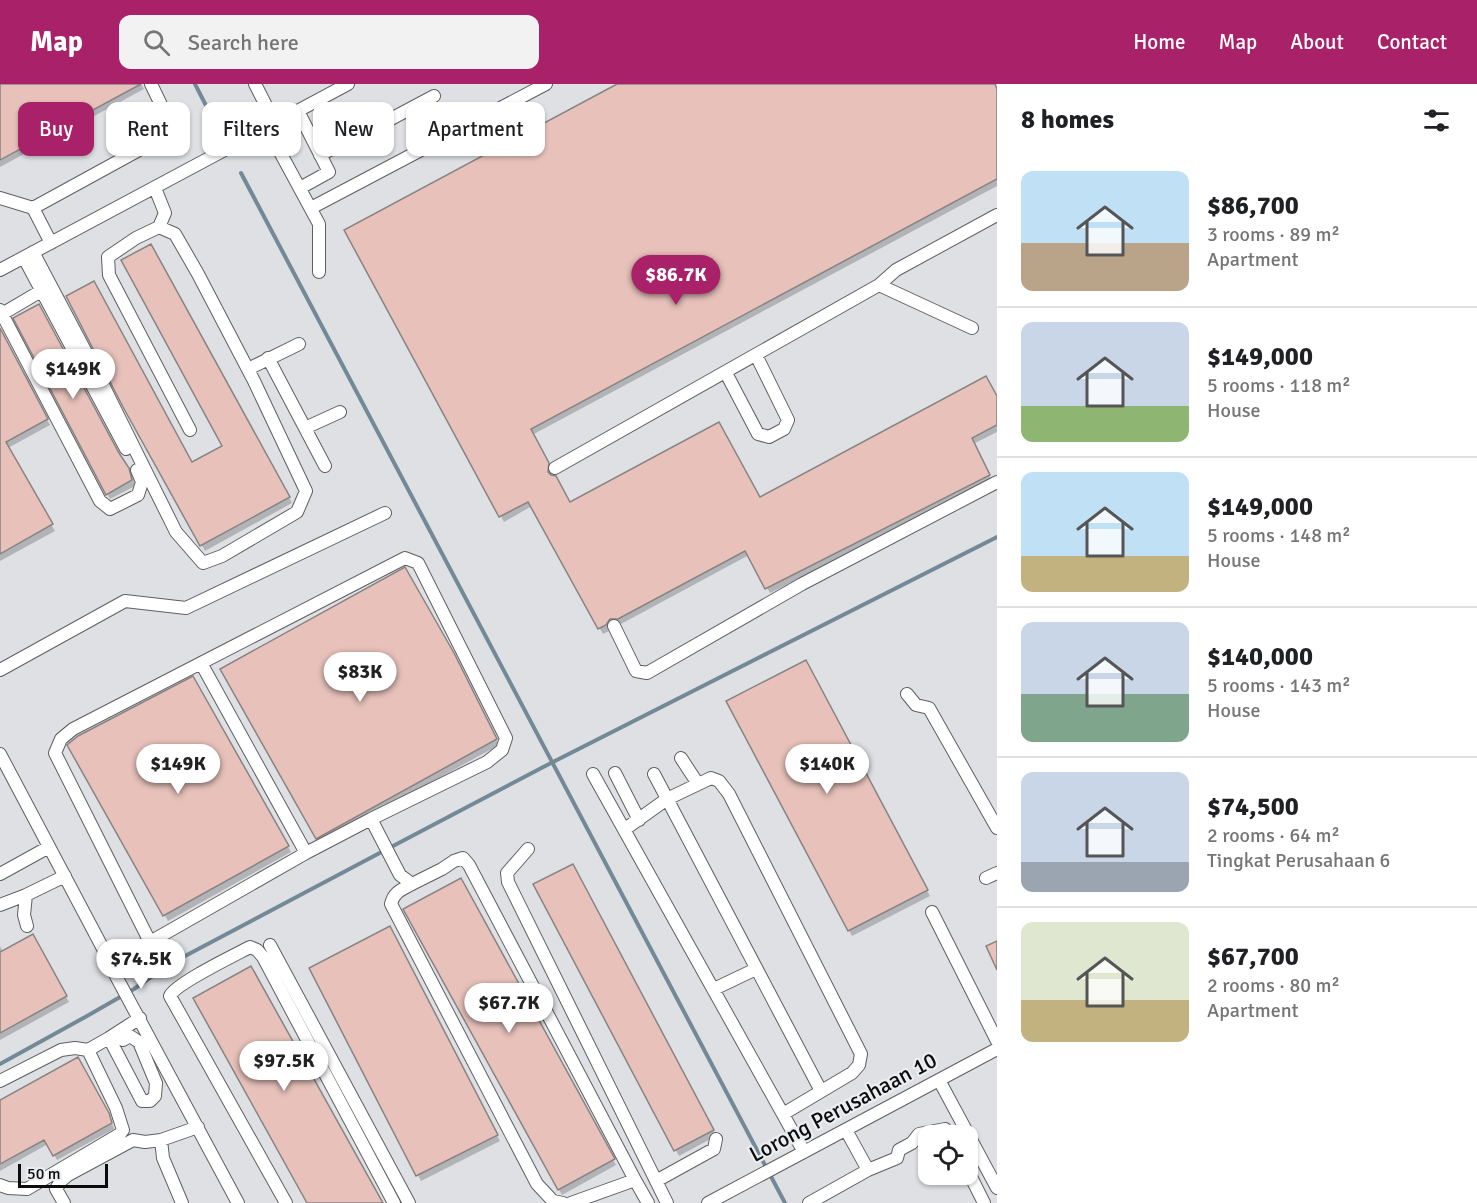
<!DOCTYPE html>
<meta charset="utf-8">
<style>
:root{--surface:#fff;--page:#f2f2f2;--text:#202124;--muted:#757577;--line:#e0e0e0;--accent:#a92168}
body{margin:0;font-family:Signika,sans-serif;background:var(--page);color:var(--text);height:100vh;display:flex;flex-direction:column;font-size:22px;white-space:nowrap}
*{box-sizing:border-box;margin:0}
p{font-size:20px;color:var(--muted)}
.icon{flex:none;width:33px;height:33px;fill:none;stroke:currentColor;stroke-width:2;stroke-linecap:round;stroke-linejoin:round}
.map{position:relative;flex:1;overflow:hidden}
.side{display:flex;flex-direction:column;background:var(--surface);width:480px}
.side>*{flex:none}
.hud{position:absolute;left:18px;top:18px;width:570px;height:54px;display:flex;gap:12px}
.tools{position:absolute;left:918px;top:1041px;display:grid;gap:12px}
.tools a{display:grid;place-items:center;width:60px;height:60px;border-radius:12px;background:var(--surface);box-shadow:0 2px 4px #0004;font-size:30px}
.scale{position:absolute;left:18px;bottom:15px;width:90px;box-sizing:border-box;padding-left:6px;border:3px solid #0c0c0d;border-top:0;font-size:16px;line-height:21px;white-space:nowrap;color:#0c0c0d;-webkit-text-stroke:4px #ecedf1;paint-order:stroke}
.price{position:absolute;translate:-50% -51px;padding:0 14px;border-radius:21px;background:#fff;color:#222;font-size:20px;line-height:39px;filter:drop-shadow(0 2px 3px #0008)}
.price::after{content:'';position:absolute;left:50%;top:36px;width:18px;height:14px;margin-left:-9px;background:inherit;clip-path:polygon(0 0,100% 0,50% 100%)}
.price.active{background:var(--accent);color:#fff}
ul{padding:0;list-style:none}
li{display:flex;align-items:center;gap:18px;height:150px;padding:0 24px}
li+li{border-top:2px solid var(--line)}
li span{display:grid;place-items:center;flex:none;width:168px;height:120px;border-radius:12px;color:#555}
li>.icon{margin-inline-start:auto}
span .icon{width:72px;height:72px;fill:#fffc;stroke-width:1}
li b{font-size:26px}
h2{display:flex;justify-content:space-between;align-items:center;height:72px;padding:0 24px;font-size:26px}
.chip{padding:0 21px;border-radius:12px;background:var(--surface);box-shadow:0 2px 4px #0004;font-size:21px;line-height:54px}
.chip.active{background:var(--accent);color:#fff}
header{display:flex;align-items:center;gap:36px;box-sizing:border-box;height:84px;padding:0 30px;background:var(--accent);color:#fff}
header strong{font-size:28px}
nav{display:flex;gap:33px;margin-inline-start:auto;font-size:21px}
.search{width:420px;height:54px;background:var(--page);display:flex;align-items:center;gap:15px;box-sizing:border-box;padding:0 21px;border-radius:12px;color:var(--muted);font-size:22px}
main{display:flex;flex:1;min-height:0}
.map>svg:first-child{display:block}
.shadow{fill:#0003}
.lines{fill:none;stroke-linecap:round;stroke-linejoin:round}
.stream{stroke:#738997;stroke-width:4}
.building{fill:#e7c1ba;stroke:#878382;stroke-width:1.5}
.minor-casing{stroke:#5e5f62;stroke-width:14}
.minor{stroke:#fff;stroke-width:12}
.labels{text-anchor:middle;dominant-baseline:central;stroke-width:4.5;stroke-linejoin:round;paint-order:stroke}
.street-label{font-size:22px;fill:#0c0c0d;stroke:#ecedf1}
</style>
<header>
<strong>Map</strong>
<div class="search"><svg class="icon" aria-label="search" viewBox="0 0 24 24"><circle cx="10" cy="10" r="6"/><path d="M15 15l6 6"/></svg>Search here</div>
<nav><a>Home</a><a>Map</a><a>About</a><a>Contact</a></nav>
</header>
<main>
<div class="map">
<svg width="997" height="1119" viewBox="0 0 997 1119">
<rect width="100%" height="100%" fill="#dfe0e4"/>
<!-- shadow -->
<path class="shadow" d="M 0,0 L 141,0 L 144,5 L 0,83 Z
M 620,0 L 993,0 L 997,7 L 997,102 L 532,351 L 551,386 L 550,393 L 570,420 L 759,415 L 997,315 L 997,348 L 973,360 L 992,397 L 770,509 L 749,471 L 621,540 L 613,540 L 609,547 L 603,550 L 532,422 L 504,438 L 346,147 Z
M 151,162 L 292,419 L 205,467 L 124,322 L 192,380 L 224,362 Z
M 15,234 L 119,372 L 132,391 L 135,402 L 110,415 Z
M 0,247 L 50,341 L 8,364 L 55,447 L 0,477 Z
M 456,576 L 499,661 L 320,759 L 222,586 Z
M 806,578 L 930,812 L 852,852 L 728,618 Z
M 192,594 L 291,768 L 168,837 L 69,662 Z
M 573,782 L 716,1052 L 679,1072 L 535,801 Z
M 460,796 L 616,1081 L 562,1111 L 405,826 Z
M 390,844 L 500,1057 L 421,1097 L 311,885 Z
M 32,852 L 69,918 L 0,956 L 0,862 L 3,868 Z
M 77,975 L 111,1036 L 114,1045 L 57,1076 L 48,1060 L 0,1087 L 0,1018 Z"/>
<g class="lines">
<!-- stream -->
<path class="stream" d="M 195,0 L 217,43
M 241,89 L 785,1119
M 0,980 L 87,932 L 134,905 L 168,881 L 374,772 L 551,679 L 997,453"/>
</g>
<!-- building -->
<path class="building" d="M 0,0 L 141,0 L 0,76 Z
M 617,0 L 995,0 L 997,5 L 997,95 L 531,345 L 549,379 L 548,388 L 551,391 L 556,392 L 570,418 L 719,338 L 760,413 L 986,292 L 997,312 L 997,341 L 972,354 L 990,391 L 765,505 L 745,467 L 618,535 L 610,535 L 606,541 L 598,545 L 528,418 L 499,433 L 344,146 Z
M 151,160 L 290,413 L 200,462 L 123,323 L 66,212 L 94,197 L 192,378 L 222,362 L 121,176 Z
M 39,220 L 119,369 L 129,384 L 132,396 L 106,411 L 13,234 Z
M 0,244 L 48,335 L 6,358 L 53,440 L 0,470 Z
M 405,483 L 454,569 L 497,655 L 316,755 L 220,585 Z
M 806,576 L 928,806 L 848,847 L 726,617 Z
M 193,592 L 289,762 L 163,832 L 67,661 L 78,652 Z
M 573,780 L 714,1046 L 674,1067 L 533,800 Z
M 461,794 L 615,1075 L 558,1106 L 403,825 Z
M 390,842 L 498,1051 L 416,1092 L 309,884 Z
M 33,850 L 67,912 L 0,949 L 0,868 Z
M 997,857 L 997,886 L 986,862 Z
M 251,882 L 383,1119 L 307,1119 L 193,914 Z
M 78,973 L 109,1029 L 112,1039 L 53,1072 L 44,1056 L 0,1080 L 0,1016 Z"/>
<g class="lines">
<defs>
<path id="minor" d="M 255,0 L 275,39
M 298,27 L 329,88 L 300,104
M 267,44 L 319,140 L 319,188
M 320,71 L 336,63 L 336,47 L 348,42 L 374,44 L 434,12
M 155,104 L 165,129 L 159,143 L 136,154 L 108,173 L 109,191 L 190,346
M 0,114 L 33,124 L 51,159
M 33,124 L 159,55 L 167,44 L 166,31 L 151,0
M 311,124 L 546,0
M 33,168 L 98,291 L 176,448 L 203,479 L 222,472 L 297,428 L 306,407 L 254,297 L 198,190 L 175,150 L 159,143
M 24,174 L 126,365
M 0,186 L 348,0
M 879,201 L 972,244
M 0,226 L 100,417 L 110,425 L 138,411 L 142,398 L 137,386
M 2,230 L 41,207
M 268,274 L 325,382
M 248,285 L 299,260
M 726,289 L 758,350 L 769,353 L 784,345 L 788,336 L 756,271
M 305,344 L 340,328
M 555,384 L 879,201 L 896,186 L 997,131
M 614,542 L 636,587 L 647,589 L 802,500 L 997,398
M 201,579 L 306,769
M 0,586 L 125,517 L 186,524 L 385,429
M 907,610 L 916,621 L 929,624 L 997,744
M 0,670 L 109,876 L 117,894 L 238,1119
M 681,674 L 698,700
M 615,689 L 639,736
M 593,690 L 804,1068
M 654,690 L 821,1007
M 371,735 L 306,769 L 150,858 L 55,669 L 61,655 L 73,645 L 405,474 L 418,479 L 506,654 L 502,666 L 487,678 L 371,735 L 400,791 L 412,800 L 442,785 L 454,777 L 463,774 L 469,781 L 635,1096
M 625,745 L 667,715 L 711,694 L 719,697 L 729,710 L 861,970 L 859,981 L 852,989 L 783,1030
M 528,765 L 507,789 L 508,798 L 667,1119
M 0,790 L 49,763
M 986,794 L 997,789
M 412,800 C 401,806 394,808 391,820 L 537,1100 L 553,1117 L 563,1119
M 0,821 L 26,811
M 932,828 L 997,957
M 27,842 L 24,831 L 26,811 L 65,792
M 270,861 L 409,1119
M 109,876 L 150,858
M 714,905 L 756,885
M 123,956 L 130,952 L 139,958 L 156,999 L 155,1012 L 150,1017 L 142,1017 L 109,954 L 140,934
M 939,996 L 997,1104
M 0,997 L 61,966 L 75,964 L 88,966 L 109,954
M 161,1056 L 163,1074 L 182,1119
M 868,1086 L 897,1074 L 899,1066 L 912,1059 L 919,1050 L 945,1045 L 948,1052
M 968,1087 L 984,1119
M 656,1097 L 714,1065 L 716,1055
M 0,1101 L 8,1104 L 27,1105 L 120,1050 L 123,1046 L 116,1024 L 88,966
M 64,1119 L 56,1105 L 61,1097 L 68,1091 L 133,1056 L 145,1058 L 161,1056 L 198,1043
M 286,1119 L 170,912 C 175,900 235,871 250,863 L 257,866 L 263,873 L 394,1119
M 571,1119 L 635,1096 L 648,1119
M 708,1119 L 997,965
M 809,1119 L 868,1086 L 846,1046"/>
</defs>
<!-- minor casing -->
<use href="#minor" class="minor-casing"/>
<!-- minor -->
<use href="#minor" class="minor"/>
</g>
<g class="labels">
<!-- street labels -->
<g class="street-label">
<text transform="translate(843 1023) rotate(-28)">Lorong Perusahaan 10</text>
</g>
</g>
</svg>
<div class="tools">
<a><svg class="icon" aria-label="locate" viewBox="0 0 24 24"><circle cx="12" cy="12" r="6"/><path d="M12 2v4M12 18v4M2 12h4M18 12h4"/></svg></a>
</div>
<div class="scale">50 m</div>
<b class="price active" style="left:676px;top:222px">$86.7K</b>
<b class="price" style="left:73px;top:316px">$149K</b>
<b class="price" style="left:360px;top:619px">$83K</b>
<b class="price" style="left:178px;top:711px">$149K</b>
<b class="price" style="left:827px;top:711px">$140K</b>
<b class="price" style="left:141px;top:906px">$74.5K</b>
<b class="price" style="left:509px;top:950px">$67.7K</b>
<b class="price" style="left:284px;top:1008px">$97.5K</b>
<div class="hud">
<a class="chip active">Buy</a>
<a class="chip">Rent</a>
<a class="chip">Filters</a>
<a class="chip">New</a>
<a class="chip">Apartment</a>
</div>
</div>
<section class="side">
<h2>8 homes<svg class="icon" aria-label="filters" viewBox="0 0 24 24"><path d="M4 7h16M4 17h16"/><circle cx="9" cy="7" r="2"/><circle cx="15" cy="17" r="2"/></svg></h2>
<ul>
<li><span style="background:linear-gradient(#bfe0f5 60%,#b9a48a 0)"><svg class="icon" aria-label="home" viewBox="0 0 24 24"><path d="M3 11l9-7 9 7M6 9v11h12V9"/></svg></span><div><b>$86,700</b><p>3 rooms · 89 m²</p><p>Apartment</p></div></li>
<li><span style="background:linear-gradient(#c9d6e8 70%,#8fb573 0)"><svg class="icon" aria-label="home" viewBox="0 0 24 24"><path d="M3 11l9-7 9 7M6 9v11h12V9"/></svg></span><div><b>$149,000</b><p>5 rooms · 118 m²</p><p>House</p></div></li>
<li><span style="background:linear-gradient(#bfe0f5 70%,#c2b280 0)"><svg class="icon" aria-label="home" viewBox="0 0 24 24"><path d="M3 11l9-7 9 7M6 9v11h12V9"/></svg></span><div><b>$149,000</b><p>5 rooms · 148 m²</p><p>House</p></div></li>
<li><span style="background:linear-gradient(#c9d6e8 60%,#7fa58c 0)"><svg class="icon" aria-label="home" viewBox="0 0 24 24"><path d="M3 11l9-7 9 7M6 9v11h12V9"/></svg></span><div><b>$140,000</b><p>5 rooms · 143 m²</p><p>House</p></div></li>
<li><span style="background:linear-gradient(#c9d6e8 75%,#9aa5b1 0)"><svg class="icon" aria-label="home" viewBox="0 0 24 24"><path d="M3 11l9-7 9 7M6 9v11h12V9"/></svg></span><div><b>$74,500</b><p>2 rooms · 64 m²</p><p>Tingkat Perusahaan 6</p></div></li>
<li><span style="background:linear-gradient(#dfe7d0 65%,#c2b280 0)"><svg class="icon" aria-label="home" viewBox="0 0 24 24"><path d="M3 11l9-7 9 7M6 9v11h12V9"/></svg></span><div><b>$67,700</b><p>2 rooms · 80 m²</p><p>Apartment</p></div></li>
</ul>
</section>
</main>
